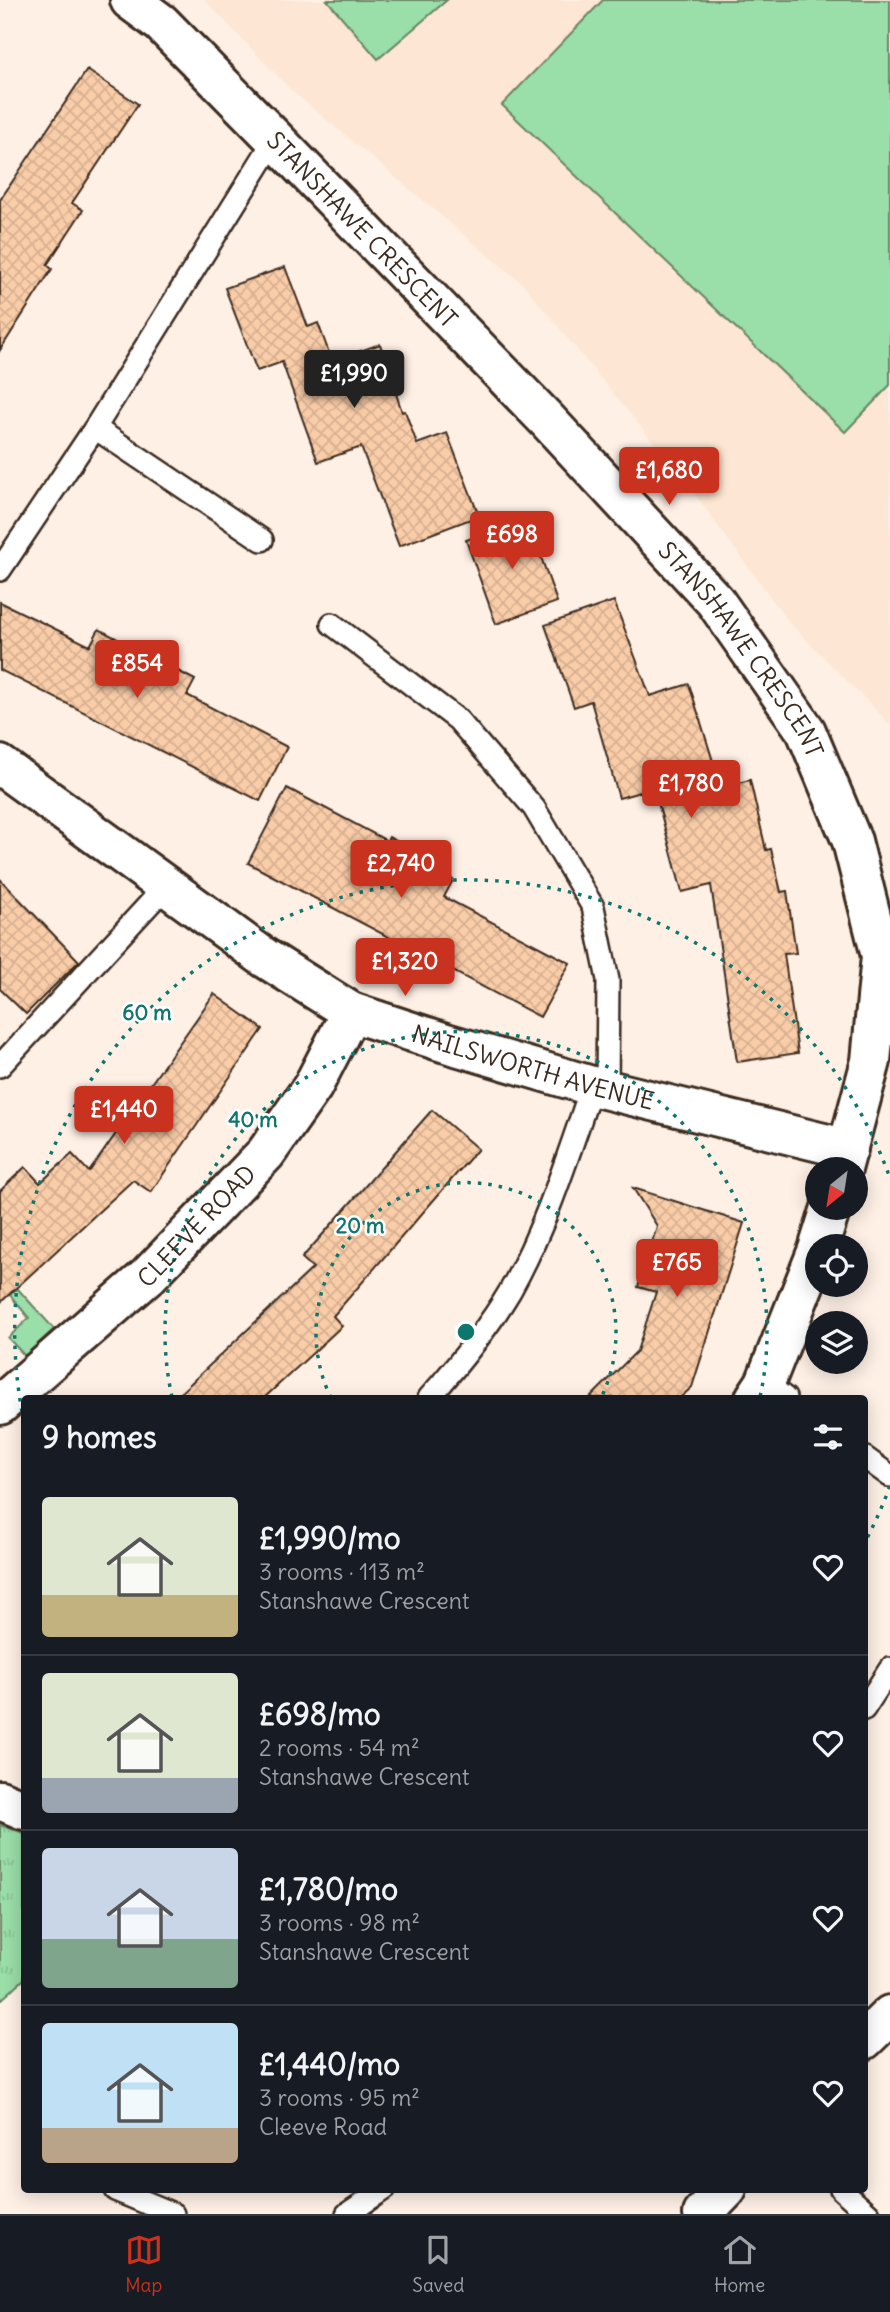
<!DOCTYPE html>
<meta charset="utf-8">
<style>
:root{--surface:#171b24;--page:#242831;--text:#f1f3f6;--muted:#9ea1a6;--line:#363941;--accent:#c8321e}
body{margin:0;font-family:Delius,sans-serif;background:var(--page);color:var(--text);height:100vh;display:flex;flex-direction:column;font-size:26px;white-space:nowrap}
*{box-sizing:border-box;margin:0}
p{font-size:23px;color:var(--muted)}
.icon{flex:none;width:38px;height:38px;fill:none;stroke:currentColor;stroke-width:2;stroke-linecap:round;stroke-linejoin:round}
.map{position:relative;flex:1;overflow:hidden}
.drawer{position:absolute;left:21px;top:1395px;width:847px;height:798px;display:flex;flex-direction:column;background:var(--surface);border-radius:7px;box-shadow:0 4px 18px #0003}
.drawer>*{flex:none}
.needle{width:46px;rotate:210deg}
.controls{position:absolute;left:805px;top:1157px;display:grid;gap:14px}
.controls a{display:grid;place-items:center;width:63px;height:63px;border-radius:50%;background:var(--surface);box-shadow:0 4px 18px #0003;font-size:35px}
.price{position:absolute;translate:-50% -60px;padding:0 16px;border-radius:7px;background:var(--accent);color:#fff;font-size:23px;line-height:46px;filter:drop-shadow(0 2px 4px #0008)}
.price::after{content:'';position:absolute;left:50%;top:42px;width:21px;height:16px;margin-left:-10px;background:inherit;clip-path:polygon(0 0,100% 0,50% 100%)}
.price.selected{background:#222;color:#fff}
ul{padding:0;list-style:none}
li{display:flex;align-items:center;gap:21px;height:175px;padding:0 21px}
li+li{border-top:2px solid var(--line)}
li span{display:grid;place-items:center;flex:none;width:196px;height:140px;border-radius:7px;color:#555}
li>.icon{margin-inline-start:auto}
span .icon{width:84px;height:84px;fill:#fffc;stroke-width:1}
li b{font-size:30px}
h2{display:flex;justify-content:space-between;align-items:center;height:84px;padding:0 21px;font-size:30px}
.menu{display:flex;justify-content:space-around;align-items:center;height:98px;border-top:2px solid var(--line);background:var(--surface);font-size:19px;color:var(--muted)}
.menu a{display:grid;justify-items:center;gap:4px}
.menu .selected{color:var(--accent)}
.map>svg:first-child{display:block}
.built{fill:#fde6d3}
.grass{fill:url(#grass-tufts);stroke:#6a8464;stroke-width:2}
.garden{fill:#9adea9;stroke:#6a8464;stroke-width:2}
.building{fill:url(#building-cross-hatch);stroke:#3b2a1e;stroke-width:2}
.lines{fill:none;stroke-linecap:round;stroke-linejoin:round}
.service-casing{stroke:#3b2a1e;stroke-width:26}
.minor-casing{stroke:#3b2a1e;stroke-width:44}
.service{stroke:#fff;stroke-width:21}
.minor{stroke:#fff;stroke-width:38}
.ring{fill:none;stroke:#0f766e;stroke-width:3.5;stroke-dasharray:3.5 7}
.labels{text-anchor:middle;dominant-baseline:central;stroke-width:5;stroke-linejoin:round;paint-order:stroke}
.street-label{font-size:24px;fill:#3b2a1e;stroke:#fff}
.centre{fill:#0f766e;stroke:#fff;stroke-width:3.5}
.ring-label{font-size:21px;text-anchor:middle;font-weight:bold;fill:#0f766e;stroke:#fff;stroke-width:5;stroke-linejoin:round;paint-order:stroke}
</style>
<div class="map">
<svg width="890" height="2214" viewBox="0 0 890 2214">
<defs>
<pattern id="grass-tufts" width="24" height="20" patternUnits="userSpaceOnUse" patternTransform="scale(1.75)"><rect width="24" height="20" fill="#9adea9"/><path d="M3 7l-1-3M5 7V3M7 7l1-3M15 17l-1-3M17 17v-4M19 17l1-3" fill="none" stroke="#86bf91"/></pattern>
<pattern id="building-cross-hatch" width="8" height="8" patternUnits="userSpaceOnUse" patternTransform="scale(1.75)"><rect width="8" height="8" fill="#facda9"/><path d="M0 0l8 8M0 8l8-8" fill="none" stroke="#d7b091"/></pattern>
</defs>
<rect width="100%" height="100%" fill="#fef0e5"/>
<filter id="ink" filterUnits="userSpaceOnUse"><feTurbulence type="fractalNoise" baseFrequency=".0143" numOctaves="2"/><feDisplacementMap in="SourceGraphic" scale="14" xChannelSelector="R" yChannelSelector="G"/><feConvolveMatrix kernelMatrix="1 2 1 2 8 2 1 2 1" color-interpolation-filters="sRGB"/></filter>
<g filter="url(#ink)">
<!-- built -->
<path class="built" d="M 205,0 L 890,0 L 890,724 L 788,621 L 683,478 L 523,284 L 290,89 Z"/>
<!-- grass -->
<path class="grass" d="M 0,1825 L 24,1833 L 24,1979 L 0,2001 Z"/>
<!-- garden -->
<path class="garden" d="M 327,0 L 447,0 L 378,59 Z
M 603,0 L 890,0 L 890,385 L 845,432 L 502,105 Z
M 17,1288 L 54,1329 L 25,1356 L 8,1338 L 29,1318 L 10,1295 Z"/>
<!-- building -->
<path class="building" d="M 87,70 L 138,104 L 72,203 L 83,210 L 47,265 L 52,269 L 0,350 L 0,200 Z
M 285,267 L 308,327 L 318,323 L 332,361 L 380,344 L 402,412 L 405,411 L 417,444 L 447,433 L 479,516 L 399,546 L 361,447 L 318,462 L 282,362 L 257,371 L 225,288 Z
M 527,518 L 557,602 L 496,624 L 466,540 Z
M 614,601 L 650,696 L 689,684 L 721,787 L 750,780 L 766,850 L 771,849 L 781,892 L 787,891 L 796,953 L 784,954 L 798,1053 L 737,1062 L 711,885 L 682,892 L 654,788 L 619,798 L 591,701 L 574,707 L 545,625 Z
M 0,602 L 90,646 L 99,629 L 195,680 L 187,695 L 287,747 L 260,801 L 0,670 Z
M 287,788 L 387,841 L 389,837 L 449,869 L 445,876 L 453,880 L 444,897 L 570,963 L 540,1017 L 248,863 Z
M 0,879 L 79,961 L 26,1014 L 0,989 Z
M 214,994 L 263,1029 L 177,1154 L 151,1192 L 133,1180 L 0,1303 L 0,1191 L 25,1167 L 40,1183 L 72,1154 L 89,1172 Z
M 432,1110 L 478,1149 L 333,1316 L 342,1326 L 264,1398 L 175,1398 L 313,1268 L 302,1258 Z
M 633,1188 L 744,1223 L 692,1387 L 680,1398 L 590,1398 L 637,1351 L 656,1292 L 638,1287 L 657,1226 Z"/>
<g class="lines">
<defs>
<path id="service" d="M 95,428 L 262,540
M 0,570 L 95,428 L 275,139
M 332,624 L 458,720 L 534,808 L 593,907 L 608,980 L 607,1090
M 0,1066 L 166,886
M 765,1383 L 785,1398
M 429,1398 C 458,1365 487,1330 510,1291 C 546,1227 568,1155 592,1086
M 864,1457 L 890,1476
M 864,1709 L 890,1669
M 841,2189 L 869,2214
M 115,2190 L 173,2214
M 347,2214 L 384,2189"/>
<g id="minor">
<path id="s1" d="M 130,0 L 161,23 L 275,139 L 548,421 L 715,601 L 806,731 L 852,841 L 881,956 L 871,1061 L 842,1169"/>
<path id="s2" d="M 0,765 L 265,958 L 351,1012 L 446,1043 L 592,1086 L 848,1149"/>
<path d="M 819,1246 L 831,1208"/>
<path d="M 755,1398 L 765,1383 L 817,1252"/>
<path id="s3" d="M 0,1405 L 148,1276 L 266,1153 L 313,1086 L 351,1012"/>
<path d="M 0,1800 L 24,1810"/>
<path d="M 864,2040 L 890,2015"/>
<path d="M 703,2214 L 727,2189"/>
</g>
</defs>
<!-- service casing -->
<use href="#service" class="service-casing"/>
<!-- minor casing -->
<use href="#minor" class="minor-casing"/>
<!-- service -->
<use href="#service" class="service"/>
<!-- minor -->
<use href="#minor" class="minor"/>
</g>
</g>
<!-- distance rings -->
<g class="ring">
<path d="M331 1398A150 150 0 1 1 601 1398"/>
<path d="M172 1397A301 301 0 1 1 760 1397"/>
<path d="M890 1486A451 451 0 0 1 866 1540M24 1422A451 451 0 0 1 890 1178"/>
</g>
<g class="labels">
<!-- street labels -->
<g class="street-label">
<text stroke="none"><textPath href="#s1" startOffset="327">STANSHAWE CRESCENT</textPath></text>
<text stroke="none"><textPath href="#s1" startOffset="894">STANSHAWE CRESCENT</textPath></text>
<text stroke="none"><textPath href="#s2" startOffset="620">NAILSWORTH AVENUE</textPath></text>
<text stroke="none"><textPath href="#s3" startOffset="266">CLEEVE ROAD</textPath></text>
</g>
</g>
<circle cx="466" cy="1332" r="10" class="centre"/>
<g class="ring-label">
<text x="147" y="1020">60 m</text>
<text x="253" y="1127">40 m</text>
<text x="360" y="1233">20 m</text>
</g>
</svg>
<div class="controls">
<a><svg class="needle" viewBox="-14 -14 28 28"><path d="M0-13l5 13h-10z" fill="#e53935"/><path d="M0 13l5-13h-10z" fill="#9ea1a6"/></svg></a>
<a><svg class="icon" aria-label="locate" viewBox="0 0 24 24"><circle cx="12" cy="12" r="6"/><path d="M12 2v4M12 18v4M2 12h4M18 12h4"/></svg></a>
<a><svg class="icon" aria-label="layers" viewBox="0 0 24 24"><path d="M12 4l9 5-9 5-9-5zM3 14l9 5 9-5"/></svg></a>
</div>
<b class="price selected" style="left:354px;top:410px">£1,990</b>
<b class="price" style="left:669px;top:507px">£1,680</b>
<b class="price" style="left:512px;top:571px">£698</b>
<b class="price" style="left:137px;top:700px">£854</b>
<b class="price" style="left:691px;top:820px">£1,780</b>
<b class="price" style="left:401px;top:900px">£2,740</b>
<b class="price" style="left:405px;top:998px">£1,320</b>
<b class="price" style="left:124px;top:1146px">£1,440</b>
<b class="price" style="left:677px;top:1299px">£765</b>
<section class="drawer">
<h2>9 homes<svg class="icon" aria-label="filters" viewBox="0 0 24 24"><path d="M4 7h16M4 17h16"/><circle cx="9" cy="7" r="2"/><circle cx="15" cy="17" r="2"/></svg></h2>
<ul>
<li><span style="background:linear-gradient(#dfe7d0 70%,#c2b280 0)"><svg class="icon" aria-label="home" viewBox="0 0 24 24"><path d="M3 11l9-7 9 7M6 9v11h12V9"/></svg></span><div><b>£1,990/mo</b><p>3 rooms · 113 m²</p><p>Stanshawe Crescent</p></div><svg class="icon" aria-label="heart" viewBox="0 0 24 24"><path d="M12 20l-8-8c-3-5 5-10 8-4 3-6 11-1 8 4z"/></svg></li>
<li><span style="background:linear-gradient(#dfe7d0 75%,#9aa5b1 0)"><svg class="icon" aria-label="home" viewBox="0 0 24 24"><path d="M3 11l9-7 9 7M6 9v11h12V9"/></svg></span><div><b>£698/mo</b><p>2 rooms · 54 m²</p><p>Stanshawe Crescent</p></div><svg class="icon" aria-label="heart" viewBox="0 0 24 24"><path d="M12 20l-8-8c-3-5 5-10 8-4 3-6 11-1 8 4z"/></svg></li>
<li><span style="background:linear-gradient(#c9d6e8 65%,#7fa58c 0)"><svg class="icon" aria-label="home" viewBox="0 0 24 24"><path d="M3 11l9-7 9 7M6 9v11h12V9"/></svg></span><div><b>£1,780/mo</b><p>3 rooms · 98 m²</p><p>Stanshawe Crescent</p></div><svg class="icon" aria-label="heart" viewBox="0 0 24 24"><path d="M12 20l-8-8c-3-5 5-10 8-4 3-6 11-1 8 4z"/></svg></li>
<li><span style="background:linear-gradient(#bfe0f5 75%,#b9a48a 0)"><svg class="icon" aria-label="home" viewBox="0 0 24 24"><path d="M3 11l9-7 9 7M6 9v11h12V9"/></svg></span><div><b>£1,440/mo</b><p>3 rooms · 95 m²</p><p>Cleeve Road</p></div><svg class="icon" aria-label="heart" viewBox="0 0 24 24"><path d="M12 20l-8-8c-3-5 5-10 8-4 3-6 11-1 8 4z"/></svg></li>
</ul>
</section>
</div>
<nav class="menu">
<a class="selected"><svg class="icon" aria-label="map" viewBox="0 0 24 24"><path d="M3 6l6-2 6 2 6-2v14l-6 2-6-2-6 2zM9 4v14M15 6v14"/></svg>Map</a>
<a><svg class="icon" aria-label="saved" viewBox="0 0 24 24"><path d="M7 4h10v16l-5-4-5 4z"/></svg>Saved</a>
<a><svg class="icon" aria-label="home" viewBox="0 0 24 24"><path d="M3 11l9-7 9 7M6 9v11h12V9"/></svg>Home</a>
</nav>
